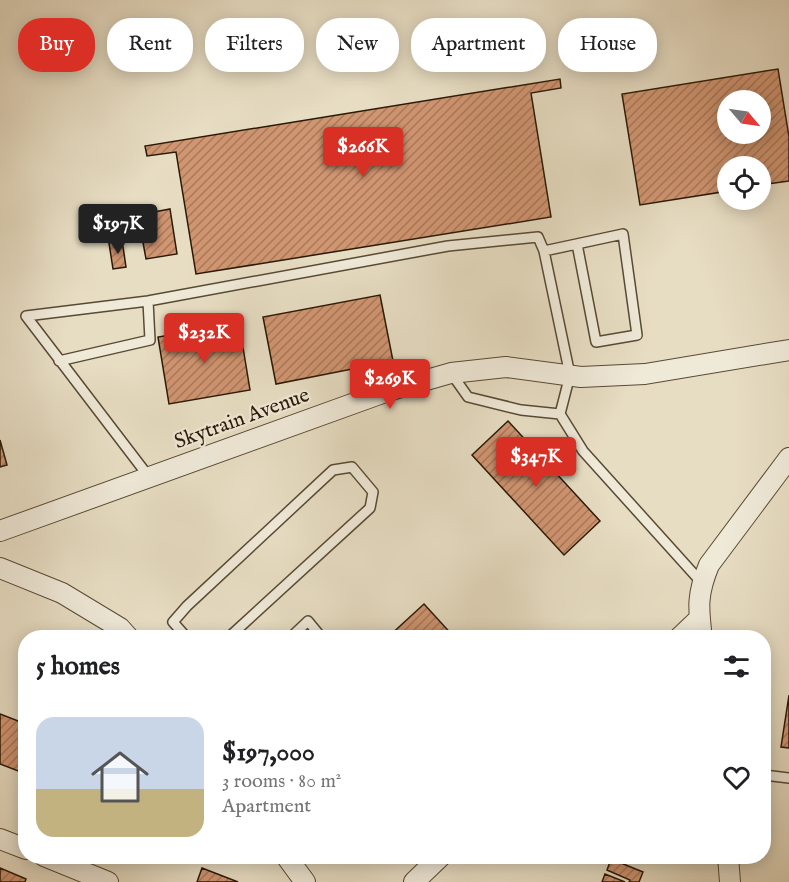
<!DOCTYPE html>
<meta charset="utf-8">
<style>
:root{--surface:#fff;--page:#f2f2f2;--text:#202124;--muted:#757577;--line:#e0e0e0;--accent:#d93025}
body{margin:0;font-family:"IM FELL English",serif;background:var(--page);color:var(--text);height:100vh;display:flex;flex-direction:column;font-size:22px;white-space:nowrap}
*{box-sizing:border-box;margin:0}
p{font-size:20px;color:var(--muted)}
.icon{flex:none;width:33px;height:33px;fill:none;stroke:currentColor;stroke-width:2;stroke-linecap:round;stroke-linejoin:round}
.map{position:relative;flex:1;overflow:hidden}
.sheet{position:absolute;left:18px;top:630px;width:753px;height:234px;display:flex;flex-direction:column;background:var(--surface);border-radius:24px;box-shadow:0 3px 15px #0003}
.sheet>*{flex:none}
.hud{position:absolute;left:18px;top:18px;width:753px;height:54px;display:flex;gap:12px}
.needle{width:39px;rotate:119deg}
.buttons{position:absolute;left:717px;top:90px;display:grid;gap:12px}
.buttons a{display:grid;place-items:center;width:54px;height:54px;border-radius:50%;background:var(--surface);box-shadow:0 3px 15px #0003;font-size:30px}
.price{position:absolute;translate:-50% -51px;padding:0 14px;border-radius:6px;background:var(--accent);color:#fff;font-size:20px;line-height:39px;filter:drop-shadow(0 2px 3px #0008)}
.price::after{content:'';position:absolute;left:50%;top:36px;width:18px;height:14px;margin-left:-9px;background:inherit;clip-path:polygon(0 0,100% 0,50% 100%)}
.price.on{background:#222;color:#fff}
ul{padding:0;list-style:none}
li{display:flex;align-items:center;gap:18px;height:150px;padding:0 18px}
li+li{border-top:2px solid var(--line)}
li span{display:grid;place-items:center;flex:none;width:168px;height:120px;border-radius:18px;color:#555}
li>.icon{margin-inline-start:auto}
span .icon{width:72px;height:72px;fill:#fffc;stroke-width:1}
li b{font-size:26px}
h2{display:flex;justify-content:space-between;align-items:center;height:72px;padding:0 18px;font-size:26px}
.chip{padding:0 21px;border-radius:24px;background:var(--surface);box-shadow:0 3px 15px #0003;font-size:21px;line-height:54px}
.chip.on{background:var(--accent);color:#fff}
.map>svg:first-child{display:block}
.building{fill:url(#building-hatch);stroke:#291905;stroke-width:1.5;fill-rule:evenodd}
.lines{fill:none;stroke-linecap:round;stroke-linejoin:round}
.lane-casing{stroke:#584a34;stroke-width:12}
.street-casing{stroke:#584a34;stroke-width:22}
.lane{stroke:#efe9d8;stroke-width:9}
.street{stroke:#efe9d8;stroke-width:20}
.labels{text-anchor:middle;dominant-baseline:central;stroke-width:4.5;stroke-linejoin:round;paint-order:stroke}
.street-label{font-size:21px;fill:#291905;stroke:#efe9d8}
</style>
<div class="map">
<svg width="789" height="882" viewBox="0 0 789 882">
<defs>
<pattern id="building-hatch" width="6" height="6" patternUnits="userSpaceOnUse" patternTransform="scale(1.5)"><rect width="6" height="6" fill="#d09571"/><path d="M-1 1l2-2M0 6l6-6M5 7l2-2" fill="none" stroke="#a9795b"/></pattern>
</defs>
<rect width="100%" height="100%" fill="#e7ddc3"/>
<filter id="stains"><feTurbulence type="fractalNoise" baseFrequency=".00333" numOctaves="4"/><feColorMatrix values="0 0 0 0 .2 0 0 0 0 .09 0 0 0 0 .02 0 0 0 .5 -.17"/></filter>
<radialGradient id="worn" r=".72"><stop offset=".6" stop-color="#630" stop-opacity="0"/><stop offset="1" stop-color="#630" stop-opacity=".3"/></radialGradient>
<!-- building -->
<path class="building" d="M 778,69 L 789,137 L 789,181 L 760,185 L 760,166 L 728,166 L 728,191 L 640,205 L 622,94 ZM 728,100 L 760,100 L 760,134 L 728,134 Z
M 560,79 L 561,88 L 531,93 L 551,217 L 196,274 L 176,152 L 147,156 L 145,146 Z
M 170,209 L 177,254 L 146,259 L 138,215 Z
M 122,240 L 126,267 L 113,269 L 109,243 Z
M 380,295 L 393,361 L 276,384 L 263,317 Z
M 239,323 L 250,390 L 169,404 L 158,337 Z
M 508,421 L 600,521 L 564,555 L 472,455 Z
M 0,440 L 7,465 L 0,467 Z
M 424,604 L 455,638 L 387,638 Z
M 789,695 L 789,748 L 781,747 Z
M 0,714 L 26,724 L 26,774 L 0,764 Z
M 679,856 L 697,856 L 696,863 L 678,861 Z
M 611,859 L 643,872 L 639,882 L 629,882 L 630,880 L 607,870 Z
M 0,868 L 26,879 L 25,882 L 0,882 Z
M 202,868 L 238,882 L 197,882 Z
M 605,874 L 625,882 L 602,882 Z"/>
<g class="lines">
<defs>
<path id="lane" d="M 59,361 L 150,340 L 148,301
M 451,373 L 468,397 L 521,410 L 560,414 L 570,375 L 544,251 L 623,234 L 637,335 L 596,342 L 577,244
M 560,414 L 583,451 L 702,583
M 149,477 L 26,316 L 148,301 L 448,246 L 538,237 L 544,251
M 187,638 L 173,622 L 187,606 L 333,470 L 352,467 L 373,492 L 370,508 L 228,638
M 290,638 L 308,621 L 322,638
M 764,775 L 789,778"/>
<path id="street" d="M 0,531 L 388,391 L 451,373 L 506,367 L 581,377 L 645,374 L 789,350
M 0,568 L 62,593 L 120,628 L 129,638
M 679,638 L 700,618
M 702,638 C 698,607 697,594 709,565 L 789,458
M 0,839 L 26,849
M 44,856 L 108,882
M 286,856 L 305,882
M 728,856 L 730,882
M 414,882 L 441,856"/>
</defs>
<!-- lane casing -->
<use href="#lane" class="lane-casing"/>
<!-- street casing -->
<use href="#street" class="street-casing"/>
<!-- lane -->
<use href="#lane" class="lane"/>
<!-- street -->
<use href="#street" class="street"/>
</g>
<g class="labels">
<!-- street labels -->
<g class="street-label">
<text transform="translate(242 419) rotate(-20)">Skytrain Avenue</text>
</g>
</g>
<rect width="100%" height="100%" filter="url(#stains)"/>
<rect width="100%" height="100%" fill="url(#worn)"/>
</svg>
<div class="buttons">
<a><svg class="needle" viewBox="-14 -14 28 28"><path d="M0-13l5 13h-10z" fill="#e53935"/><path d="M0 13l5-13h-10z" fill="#757577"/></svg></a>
<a><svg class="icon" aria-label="locate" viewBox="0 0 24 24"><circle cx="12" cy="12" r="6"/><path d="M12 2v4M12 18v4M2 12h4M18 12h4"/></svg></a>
</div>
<b class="price" style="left:363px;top:178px">$266K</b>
<b class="price on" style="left:118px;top:255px">$197K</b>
<b class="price" style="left:204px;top:364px">$232K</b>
<b class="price" style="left:390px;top:410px">$269K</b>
<b class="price" style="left:536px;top:488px">$347K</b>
<div class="hud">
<a class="chip on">Buy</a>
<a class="chip">Rent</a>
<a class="chip">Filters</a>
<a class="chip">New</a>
<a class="chip">Apartment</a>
<a class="chip">House</a>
</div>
<section class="sheet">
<h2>5 homes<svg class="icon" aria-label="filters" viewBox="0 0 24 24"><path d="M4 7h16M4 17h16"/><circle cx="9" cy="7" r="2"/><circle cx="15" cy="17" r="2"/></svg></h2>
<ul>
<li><span style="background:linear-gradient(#c9d6e8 60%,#c2b280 0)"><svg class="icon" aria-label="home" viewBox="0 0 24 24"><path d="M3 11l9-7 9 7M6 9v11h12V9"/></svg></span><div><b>$197,000</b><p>3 rooms · 80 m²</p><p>Apartment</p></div><svg class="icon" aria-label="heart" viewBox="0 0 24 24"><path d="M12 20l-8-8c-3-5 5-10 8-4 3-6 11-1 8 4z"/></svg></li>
</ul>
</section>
</div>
